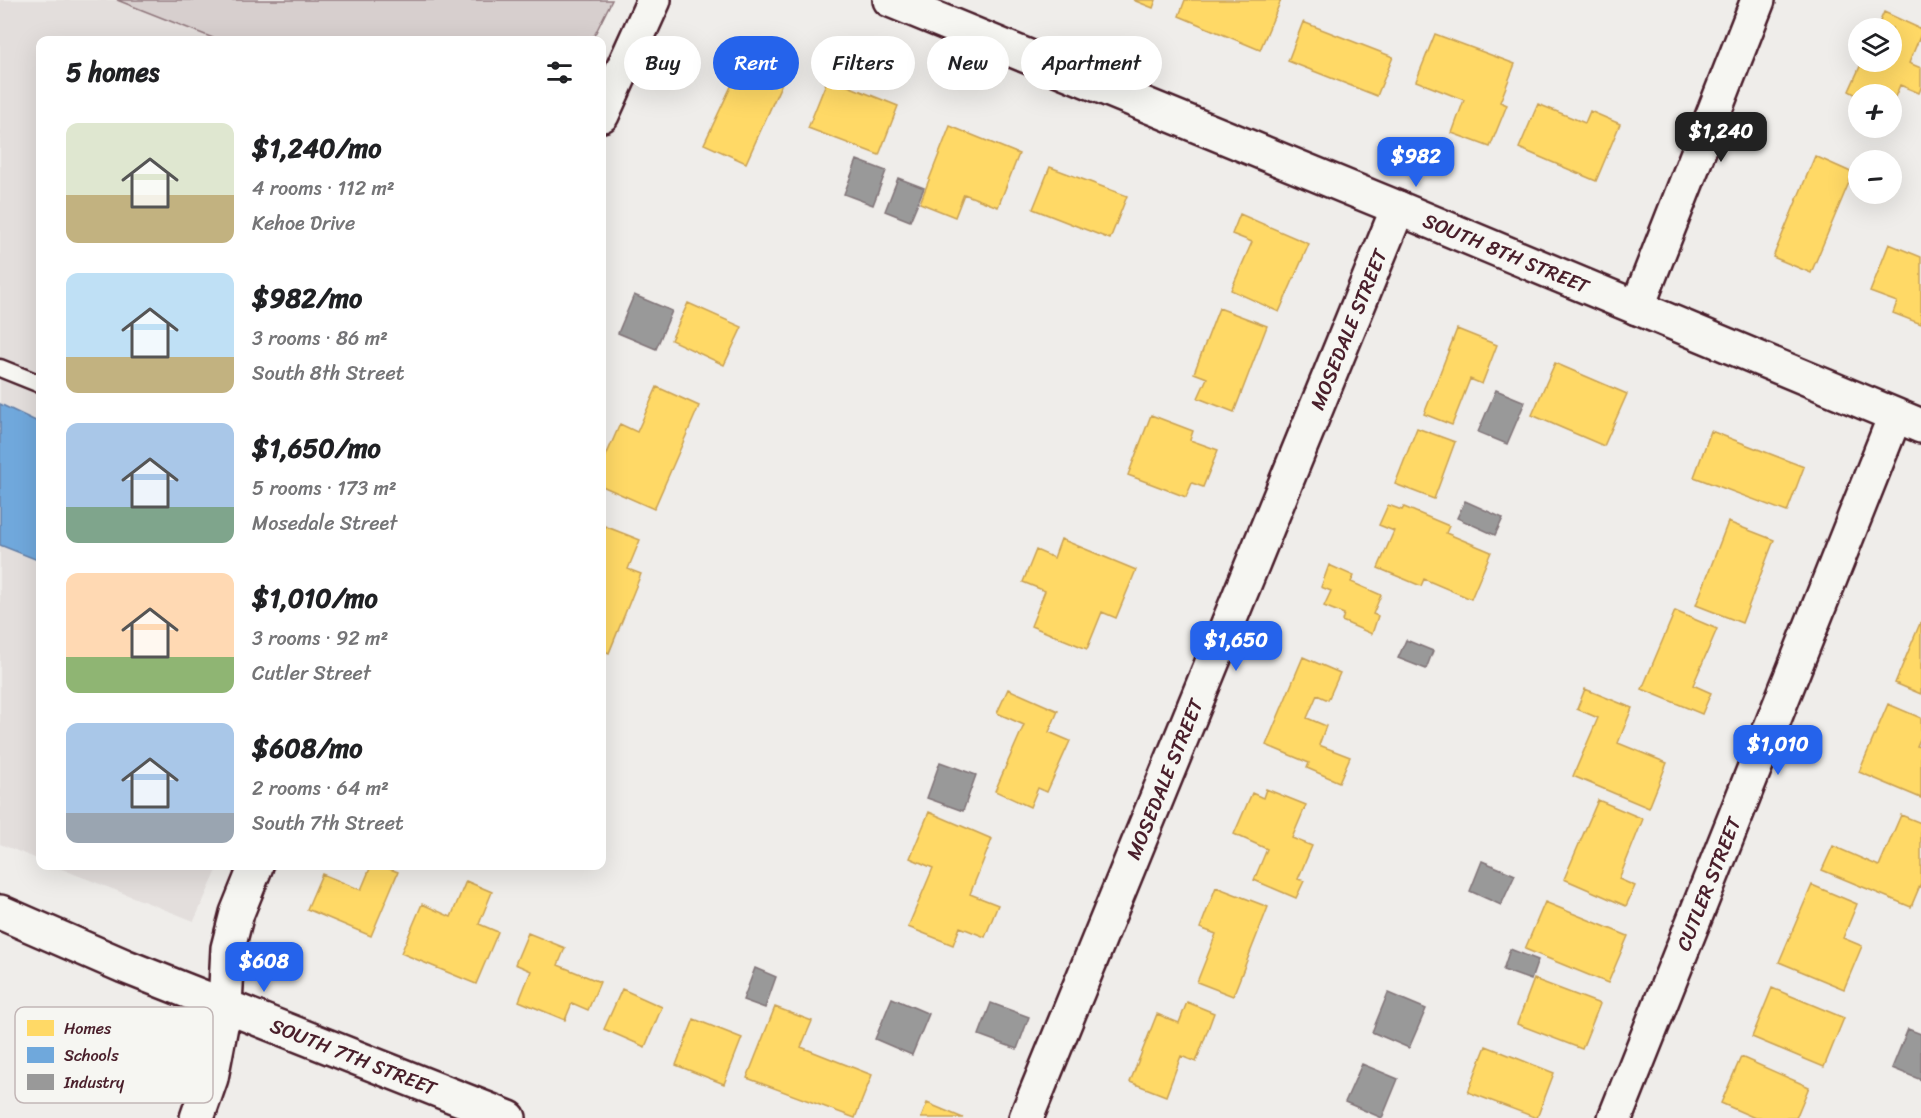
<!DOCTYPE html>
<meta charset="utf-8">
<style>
:root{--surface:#fff;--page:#f6f6f6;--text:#202124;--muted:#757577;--accent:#2563eb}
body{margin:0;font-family:Sriracha,sans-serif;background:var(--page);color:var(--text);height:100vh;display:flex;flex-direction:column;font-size:22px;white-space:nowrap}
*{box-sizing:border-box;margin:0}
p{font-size:20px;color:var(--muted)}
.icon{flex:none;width:33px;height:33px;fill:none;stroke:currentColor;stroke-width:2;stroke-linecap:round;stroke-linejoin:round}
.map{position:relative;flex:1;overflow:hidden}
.details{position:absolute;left:36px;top:36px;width:570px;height:834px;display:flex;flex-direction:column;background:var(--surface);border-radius:12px;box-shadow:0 6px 24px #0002}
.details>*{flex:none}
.top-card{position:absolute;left:624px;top:36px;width:570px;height:54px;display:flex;gap:12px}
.fabs{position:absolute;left:1848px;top:18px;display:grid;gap:12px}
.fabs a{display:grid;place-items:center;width:54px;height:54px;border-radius:50%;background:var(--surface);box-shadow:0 6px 24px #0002;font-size:30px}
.price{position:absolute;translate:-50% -51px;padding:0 14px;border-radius:12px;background:var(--accent);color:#fff;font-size:20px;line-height:39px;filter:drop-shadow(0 2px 3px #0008)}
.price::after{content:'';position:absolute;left:50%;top:36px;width:18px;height:14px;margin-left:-9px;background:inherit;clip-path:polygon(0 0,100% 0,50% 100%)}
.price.current{background:#222;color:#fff}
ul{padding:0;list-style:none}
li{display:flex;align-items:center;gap:18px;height:150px;padding:0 30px}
li span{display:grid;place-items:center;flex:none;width:168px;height:120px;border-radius:12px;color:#555}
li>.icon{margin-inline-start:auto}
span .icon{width:72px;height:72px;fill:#fffc;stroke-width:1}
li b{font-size:26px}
h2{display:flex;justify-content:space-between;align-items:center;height:72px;padding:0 30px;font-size:26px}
.pill{padding:0 21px;border-radius:27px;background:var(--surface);box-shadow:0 6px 24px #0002;font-size:21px;line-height:54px}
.pill.current{background:var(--accent);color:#fff}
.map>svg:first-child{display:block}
.built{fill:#e3dedc}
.green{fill:#d7cfce;stroke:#90777c;stroke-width:1.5}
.homes{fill:#ffd966;stroke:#c9a154;stroke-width:1.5}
.schools{fill:#6fa8dc;stroke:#647fa7;stroke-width:1.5}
.industry{fill:#999;stroke:#817478;stroke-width:1.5}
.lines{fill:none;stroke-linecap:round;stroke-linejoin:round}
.lane-casing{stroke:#4a1f2b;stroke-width:21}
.street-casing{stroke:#4a1f2b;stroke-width:38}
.lane{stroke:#f6f6f2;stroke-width:16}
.street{stroke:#f6f6f2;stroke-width:33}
.labels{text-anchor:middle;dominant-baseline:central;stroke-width:6;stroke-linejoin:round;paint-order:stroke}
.street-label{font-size:20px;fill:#4a1f2b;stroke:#f6f6f2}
.key{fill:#f6f6f2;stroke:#c2b6b6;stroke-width:1.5}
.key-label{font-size:16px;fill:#4a1f2b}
</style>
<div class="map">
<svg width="1921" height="1118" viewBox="0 0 1921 1118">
<rect width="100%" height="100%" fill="#efedea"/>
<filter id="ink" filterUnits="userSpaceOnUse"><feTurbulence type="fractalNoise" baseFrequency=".0167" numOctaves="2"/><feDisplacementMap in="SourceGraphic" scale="12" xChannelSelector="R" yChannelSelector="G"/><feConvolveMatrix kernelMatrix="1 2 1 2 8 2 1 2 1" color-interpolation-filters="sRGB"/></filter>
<g filter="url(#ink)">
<!-- built -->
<path class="built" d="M 0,0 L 117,0 L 218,40 L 40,40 L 40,860 L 0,844 Z
M 54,866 L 219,866 L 194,921 Z"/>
<!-- green -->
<path class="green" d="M 117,0 L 612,0 L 592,40 L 218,40 Z"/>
<!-- homes -->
<path class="homes" d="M 1133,0 L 1156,0 L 1153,8 Z
M 1185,0 L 1281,0 L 1260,50 L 1179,16 Z
M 1884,12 L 1921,29 L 1921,34 L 1909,63 L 1921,68 L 1921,88 L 1919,93 L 1900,85 L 1892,104 L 1892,94 L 1858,96 L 1849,91 L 1862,62 L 1892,62 L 1892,28 L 1877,28 Z
M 1303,22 L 1393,57 L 1377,96 L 1288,61 Z
M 1435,34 L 1515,64 L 1500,102 L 1507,105 L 1490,147 L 1452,133 L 1464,100 L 1416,81 Z
M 750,46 L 790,65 L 746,163 L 704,144 Z
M 828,78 L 898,106 L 879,155 L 808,128 Z
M 1538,104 L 1585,123 L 1590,111 L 1620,124 L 1596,181 L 1519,148 Z
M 950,126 L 1019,154 L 998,207 L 964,194 L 955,217 L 920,203 Z
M 1815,156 L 1853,173 L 1811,273 L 1773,257 Z
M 1050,167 L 1127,196 L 1110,239 L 1033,209 Z
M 1240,214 L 1309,244 L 1279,312 L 1231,290 L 1252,242 L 1232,234 Z
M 1889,244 L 1921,257 L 1921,324 L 1893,313 L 1897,302 L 1870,292 Z
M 688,303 L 742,327 L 724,365 L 671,340 Z
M 1219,308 L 1267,326 L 1234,412 L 1198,398 L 1207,378 L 1194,373 Z
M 1457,329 L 1497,345 L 1482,384 L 1470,379 L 1452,425 L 1424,414 Z
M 1555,363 L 1627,394 L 1604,446 L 1532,415 Z
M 657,387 L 699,406 L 654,509 L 602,486 L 602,465 L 620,424 L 637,432 Z
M 1151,415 L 1193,431 L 1190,440 L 1218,450 L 1203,487 L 1192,483 L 1186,497 L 1128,475 Z
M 1417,428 L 1455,442 L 1434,499 L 1395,484 Z
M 1711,431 L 1804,467 L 1787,512 L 1694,477 Z
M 1388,505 L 1402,510 L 1404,507 L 1449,526 L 1446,533 L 1491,552 L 1471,599 L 1424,579 L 1421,586 L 1378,568 L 1394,531 L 1379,525 Z
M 1728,522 L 1774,540 L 1742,623 L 1696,605 Z
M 602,525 L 640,540 L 628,569 L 641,574 L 609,653 L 602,650 Z
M 1061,539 L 1136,570 L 1116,618 L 1102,612 L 1087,649 L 1031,626 L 1045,591 L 1023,582 L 1036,550 L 1054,558 Z
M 1329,565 L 1354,576 L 1351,582 L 1381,595 L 1373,614 L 1378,616 L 1372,634 L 1342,621 L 1344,614 L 1324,606 L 1331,591 L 1321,587 Z
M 1675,611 L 1717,629 L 1693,685 L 1711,693 L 1702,714 L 1642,689 Z
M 1921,621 L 1921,694 L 1895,683 Z
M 1303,657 L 1340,673 L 1328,700 L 1317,695 L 1307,718 L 1326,726 L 1319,745 L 1350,757 L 1339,782 L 1307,768 L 1309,763 L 1266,745 Z
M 1008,689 L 1058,711 L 1049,732 L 1070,741 L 1047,792 L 1038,788 L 1030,807 L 995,791 L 1024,725 L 997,713 Z
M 1585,689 L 1632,708 L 1618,743 L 1667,763 L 1649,808 L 1573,776 L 1598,718 L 1577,709 Z
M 1888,704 L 1921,718 L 1921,737 L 1917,746 L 1921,747 L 1921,798 L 1859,772 Z
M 1266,789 L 1306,805 L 1292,838 L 1312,846 L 1298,879 L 1304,881 L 1296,898 L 1254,880 L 1267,849 L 1234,834 L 1252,793 L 1263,798 Z
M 1598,800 L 1643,819 L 1619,879 L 1635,886 L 1626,906 L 1564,879 Z
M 929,812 L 992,839 L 970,894 L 998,905 L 985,937 L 960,927 L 953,945 L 908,927 L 933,868 L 910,858 Z
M 1901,815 L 1921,823 L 1921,883 L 1911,907 L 1822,870 L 1833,846 L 1879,866 Z
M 371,866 L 382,866 L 398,872 L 371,936 L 307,909 L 322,874 L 361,890 Z
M 466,881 L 492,892 L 479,924 L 498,932 L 476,984 L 401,953 L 422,904 L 451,917 Z
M 1812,885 L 1857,904 L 1843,938 L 1862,946 L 1844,989 L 1779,962 Z
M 1216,887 L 1268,907 L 1233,996 L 1197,982 L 1216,934 L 1200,928 Z
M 1545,902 L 1628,936 L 1608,983 L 1525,949 Z
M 528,933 L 565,948 L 558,965 L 600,982 L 588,1010 L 572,1003 L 565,1020 L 519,1001 L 531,971 L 515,964 Z
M 1534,979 L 1600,1004 L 1582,1049 L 1517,1024 Z
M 1772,988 L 1844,1018 L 1824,1067 L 1752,1037 Z
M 622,989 L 662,1007 L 645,1047 L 604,1029 Z
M 1187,1002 L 1214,1013 L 1196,1062 L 1181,1056 L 1166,1096 L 1130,1082 L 1157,1014 L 1179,1023 Z
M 775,1007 L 812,1021 L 801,1047 L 872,1075 L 855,1118 L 747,1078 Z
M 694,1019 L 742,1038 L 724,1084 L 676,1065 Z
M 1486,1046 L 1554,1073 L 1537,1118 L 1468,1092 Z
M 1741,1057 L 1809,1087 L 1796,1118 L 1755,1118 L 1721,1103 Z
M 927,1103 L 963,1118 L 921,1118 Z"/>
<!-- schools -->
<path class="schools" d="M 0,404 L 40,423 L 40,561 L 0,545 Z"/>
<!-- industry -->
<path class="industry" d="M 857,160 L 886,171 L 873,205 L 844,194 Z
M 898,178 L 924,188 L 910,221 L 885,211 Z
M 634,295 L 672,311 L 656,349 L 618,333 Z
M 1496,390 L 1525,402 L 1507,444 L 1478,432 Z
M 1465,501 L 1503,518 L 1495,535 L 1457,518 Z
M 1406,640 L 1433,651 L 1426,669 L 1398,658 Z
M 940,762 L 976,775 L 963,811 L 927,798 Z
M 1482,861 L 1515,875 L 1501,905 L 1470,891 Z
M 1510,949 L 1538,960 L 1531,980 L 1503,970 Z
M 755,968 L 776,977 L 765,1008 L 743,1000 Z
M 1388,993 L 1426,1009 L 1409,1048 L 1372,1032 Z
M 892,998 L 929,1014 L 912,1055 L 875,1039 Z
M 991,1003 L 1029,1017 L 1017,1049 L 979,1035 Z
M 1908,1029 L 1921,1034 L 1921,1080 L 1892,1068 Z
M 1362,1064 L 1398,1079 L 1382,1118 L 1345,1102 Z"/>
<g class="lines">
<defs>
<path id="lane" d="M 0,368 L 40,384"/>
<g id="street">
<path id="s1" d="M 890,0 L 1398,208 L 1921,426"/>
<path d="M 602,115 L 654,0"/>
<path d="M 1637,308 L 1758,0"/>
<path id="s2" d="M 0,912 L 124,966 L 509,1118"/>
<path d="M 197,1118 L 211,1078 L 225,1005 L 228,948 L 237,913 L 256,866"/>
<path id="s3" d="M 1026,1118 L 1398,208"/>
<path id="s4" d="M 1615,1118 L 1895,416"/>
</g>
</defs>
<!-- lane casing -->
<use href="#lane" class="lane-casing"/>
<!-- street casing -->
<use href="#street" class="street-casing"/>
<!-- lane -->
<use href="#lane" class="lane"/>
<!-- street -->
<use href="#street" class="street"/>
</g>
</g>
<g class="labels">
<!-- street labels -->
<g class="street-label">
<text stroke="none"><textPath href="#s1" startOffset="666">SOUTH 8TH STREET</textPath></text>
<text stroke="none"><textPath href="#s3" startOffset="852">MOSEDALE STREET</textPath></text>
<text stroke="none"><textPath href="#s3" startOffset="366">MOSEDALE STREET</textPath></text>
<text stroke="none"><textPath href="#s4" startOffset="252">CUTLER STREET</textPath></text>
<text stroke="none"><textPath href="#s2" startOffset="382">SOUTH 7TH STREET</textPath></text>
</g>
</g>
<!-- legend -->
<rect x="15" y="1007" width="198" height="96" rx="9" class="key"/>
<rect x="27" y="1020" width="27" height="16" fill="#ffd966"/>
<rect x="27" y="1047" width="27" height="16" fill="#6fa8dc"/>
<rect x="27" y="1074" width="27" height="16" fill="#999"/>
<g class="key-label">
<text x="64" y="1034">Homes</text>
<text x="64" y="1061">Schools</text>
<text x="64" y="1088">Industry</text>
</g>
</svg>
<div class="fabs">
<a><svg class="icon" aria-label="layers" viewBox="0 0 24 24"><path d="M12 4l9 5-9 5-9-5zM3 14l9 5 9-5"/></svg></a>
<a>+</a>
<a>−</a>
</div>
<b class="price current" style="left:1721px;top:163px">$1,240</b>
<b class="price" style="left:1416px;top:188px">$982</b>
<b class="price" style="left:1236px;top:672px">$1,650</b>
<b class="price" style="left:1778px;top:776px">$1,010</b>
<b class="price" style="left:264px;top:993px">$608</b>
<div class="top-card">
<a class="pill">Buy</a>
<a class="pill current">Rent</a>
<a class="pill">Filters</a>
<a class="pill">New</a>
<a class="pill">Apartment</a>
</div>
<section class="details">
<h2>5 homes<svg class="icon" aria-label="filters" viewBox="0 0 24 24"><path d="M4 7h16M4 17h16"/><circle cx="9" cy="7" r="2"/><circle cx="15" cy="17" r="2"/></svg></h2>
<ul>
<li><span style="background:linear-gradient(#dfe7d0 60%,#c2b280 0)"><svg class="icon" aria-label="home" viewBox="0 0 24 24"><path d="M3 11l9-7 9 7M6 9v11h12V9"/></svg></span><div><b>$1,240/mo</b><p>4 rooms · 112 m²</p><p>Kehoe Drive</p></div></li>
<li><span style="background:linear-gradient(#bfe0f5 70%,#c2b280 0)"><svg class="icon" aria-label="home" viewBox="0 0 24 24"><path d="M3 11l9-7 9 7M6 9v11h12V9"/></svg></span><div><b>$982/mo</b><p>3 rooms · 86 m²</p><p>South 8th Street</p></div></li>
<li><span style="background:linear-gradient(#a9c7e8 70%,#7fa58c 0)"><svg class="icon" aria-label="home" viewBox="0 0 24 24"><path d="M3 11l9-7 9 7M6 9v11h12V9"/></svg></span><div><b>$1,650/mo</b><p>5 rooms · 173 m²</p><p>Mosedale Street</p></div></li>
<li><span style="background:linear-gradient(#ffd9b3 70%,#8fb573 0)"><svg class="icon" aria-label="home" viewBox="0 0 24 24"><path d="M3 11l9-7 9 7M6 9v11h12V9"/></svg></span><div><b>$1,010/mo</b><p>3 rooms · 92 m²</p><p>Cutler Street</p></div></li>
<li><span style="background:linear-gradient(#a9c7e8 75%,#9aa5b1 0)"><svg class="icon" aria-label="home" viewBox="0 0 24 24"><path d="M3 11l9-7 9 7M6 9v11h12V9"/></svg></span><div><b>$608/mo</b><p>2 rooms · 64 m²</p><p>South 7th Street</p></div></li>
</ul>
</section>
</div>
